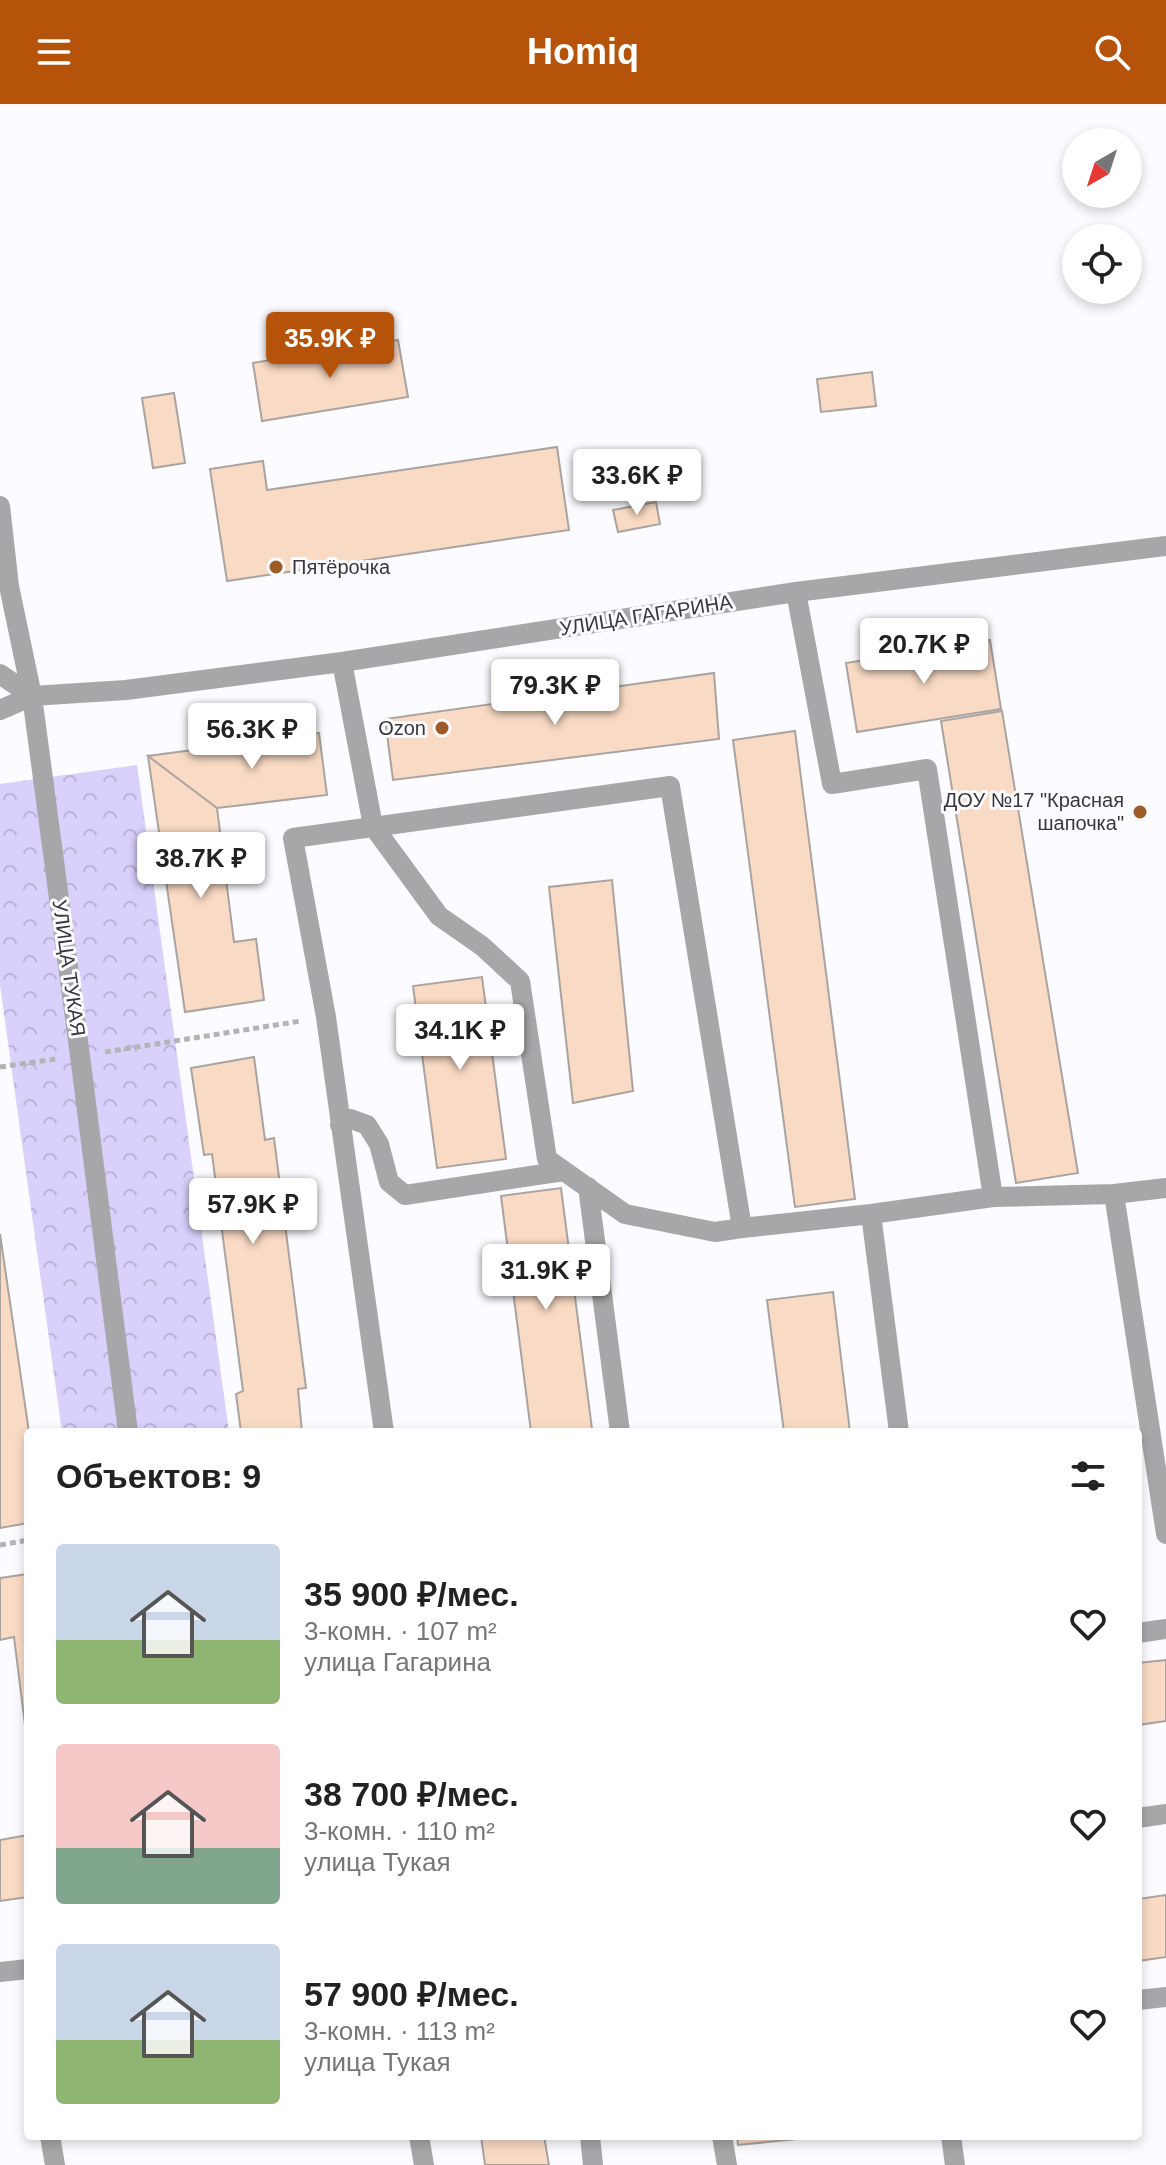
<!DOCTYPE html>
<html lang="ru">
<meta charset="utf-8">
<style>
:root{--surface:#fff;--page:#f6f6f6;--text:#222;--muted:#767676;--accent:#b45309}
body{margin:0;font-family:Arial,sans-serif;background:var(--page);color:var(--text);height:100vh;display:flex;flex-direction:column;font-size:30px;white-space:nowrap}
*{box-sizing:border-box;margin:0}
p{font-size:26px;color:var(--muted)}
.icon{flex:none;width:44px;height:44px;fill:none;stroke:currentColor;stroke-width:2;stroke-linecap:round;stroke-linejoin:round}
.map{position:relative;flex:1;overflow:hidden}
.details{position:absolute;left:24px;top:1324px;width:1118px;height:712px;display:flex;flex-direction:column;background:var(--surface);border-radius:8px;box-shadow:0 4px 12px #0003}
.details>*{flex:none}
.needle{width:52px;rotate:219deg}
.controls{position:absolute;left:1062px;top:24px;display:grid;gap:16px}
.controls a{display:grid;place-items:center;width:80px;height:80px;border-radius:50%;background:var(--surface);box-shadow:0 4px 12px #0003;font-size:40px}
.price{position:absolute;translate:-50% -68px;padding:0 18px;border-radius:8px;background:#fff;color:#222;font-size:26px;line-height:52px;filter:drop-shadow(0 2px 4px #0008)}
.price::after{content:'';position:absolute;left:50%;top:48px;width:24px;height:18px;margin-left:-12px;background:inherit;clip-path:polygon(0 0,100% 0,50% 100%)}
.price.selected{background:var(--accent);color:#fff}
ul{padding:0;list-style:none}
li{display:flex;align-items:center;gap:24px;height:200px;padding:0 32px}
li span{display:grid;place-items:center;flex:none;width:224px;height:160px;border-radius:8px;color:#555}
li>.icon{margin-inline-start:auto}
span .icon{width:96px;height:96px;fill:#fffc;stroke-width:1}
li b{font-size:34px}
h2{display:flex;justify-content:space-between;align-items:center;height:96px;padding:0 32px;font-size:34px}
header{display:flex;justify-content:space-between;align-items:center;height:104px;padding:0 32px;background:var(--accent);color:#fff;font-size:36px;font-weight:600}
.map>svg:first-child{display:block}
.forest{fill:url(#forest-crowns)}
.building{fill:#f9dac4;stroke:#aaa4a1;stroke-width:2}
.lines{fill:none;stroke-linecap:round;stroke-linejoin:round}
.path{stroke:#b4b4b7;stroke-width:5;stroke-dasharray:6 4;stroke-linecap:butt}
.minor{stroke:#a7a7a9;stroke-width:20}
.poi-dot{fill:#9d5c27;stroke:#fcfbff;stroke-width:3}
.labels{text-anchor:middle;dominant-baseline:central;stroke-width:6;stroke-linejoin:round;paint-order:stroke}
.poi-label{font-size:20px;fill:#38383a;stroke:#fcfbff;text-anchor:end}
.street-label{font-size:20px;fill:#38383a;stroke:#fcfbff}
</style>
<header><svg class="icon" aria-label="menu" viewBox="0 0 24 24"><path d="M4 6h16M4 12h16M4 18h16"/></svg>Homiq<svg class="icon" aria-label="search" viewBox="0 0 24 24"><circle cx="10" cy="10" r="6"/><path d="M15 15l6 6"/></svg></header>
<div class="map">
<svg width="1166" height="2061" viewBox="0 0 1166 2061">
<defs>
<pattern id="forest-crowns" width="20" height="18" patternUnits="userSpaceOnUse" patternTransform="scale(2)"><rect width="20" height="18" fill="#d9d1fc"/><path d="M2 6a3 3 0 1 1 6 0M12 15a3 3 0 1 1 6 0" fill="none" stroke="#bbb4d9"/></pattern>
</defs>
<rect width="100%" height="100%" fill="#fcfbff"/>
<!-- forest -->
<path class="forest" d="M 137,661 L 229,1328 L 62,1328 L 0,881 L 0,680 Z"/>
<!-- building -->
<path class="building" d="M 398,236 L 408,293 L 262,317 L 253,259 Z
M 872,268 L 876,302 L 821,308 L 817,275 Z
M 174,289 L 185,359 L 153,364 L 142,294 Z
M 557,343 L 569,426 L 227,477 L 210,365 L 263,357 L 267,386 Z
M 656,398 L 660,420 L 618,428 L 613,406 Z
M 990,536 L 1001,605 L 857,628 L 846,559 Z
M 714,569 L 719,635 L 393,676 L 385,615 Z
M 1002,607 L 1078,1069 L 1016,1079 L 941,617 Z
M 795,627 L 855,1095 L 795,1103 L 733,636 Z
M 319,629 L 327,691 L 217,704 L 148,652 Z
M 148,652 L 217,704 L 234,838 L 256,835 L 264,896 L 185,908 Z
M 612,776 L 633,987 L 573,999 L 549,783 Z
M 482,873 L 506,1055 L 437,1064 L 413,882 Z
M 254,953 L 265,1036 L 274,1034 L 306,1284 L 298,1285 L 302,1328 L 241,1328 L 236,1290 L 243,1287 L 212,1050 L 204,1051 L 191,964 Z
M 561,1084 L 592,1325 L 572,1328 L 531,1328 L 501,1092 Z
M 0,1130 L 29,1328 L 28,1419 L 0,1424 Z
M 833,1188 L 850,1328 L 784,1328 L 767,1196 Z
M 28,1470 L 28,1645 L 14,1533 L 0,1536 L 0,1474 Z
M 1166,1556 L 1166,1617 L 1138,1621 L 1138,1559 Z
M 28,1731 L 28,1793 L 0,1797 L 0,1736 Z
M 1166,1791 L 1166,1853 L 1138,1857 L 1138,1795 Z
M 481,2032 L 544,2032 L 549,2061 L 485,2061 Z
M 737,2032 L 827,2032 L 738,2041 Z"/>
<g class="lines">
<!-- path -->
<path class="path" d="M 105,948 L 301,917
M 0,963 L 56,955
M 0,1441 L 28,1436"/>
<!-- minor -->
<path class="minor" d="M 0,402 L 9,482 L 32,592 L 80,952 L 128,1328
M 796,488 L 832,680 L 927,665 L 993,1093
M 342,558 L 373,722 L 439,812 L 482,842 L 520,877 L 547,1055 L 625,1110 L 715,1128 L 742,1124
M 0,570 L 32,592
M 0,606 L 32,592 L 126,586 L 342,558 L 796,488 L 1166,442
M 340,1021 L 351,1015 L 367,1021 L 379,1040 L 389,1078 L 405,1091 L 564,1067
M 588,1083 L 620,1328
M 1166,1084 L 1114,1090 L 1166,1430
M 871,1110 L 899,1328
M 384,1328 L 326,913 L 293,734 L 670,682 L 742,1124 L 871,1110 L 993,1093 L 1114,1090
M 1138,1529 L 1166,1525
M 1138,1714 L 1166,1710
M 0,1868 L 28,1865
M 1138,1896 L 1166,1893
M 50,2032 L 55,2061
M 419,2032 L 424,2061
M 590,2032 L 593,2061
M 722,2032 L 727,2061
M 951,2032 L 955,2061"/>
</g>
<!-- markers -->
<g class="poi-dot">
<circle cx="276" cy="463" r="8"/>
<circle cx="442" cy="624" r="8"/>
<circle cx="1140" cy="708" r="8"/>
</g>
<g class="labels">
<!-- poi labels -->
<g class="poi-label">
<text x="292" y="463" text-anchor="start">Пятёрочка</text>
<text x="426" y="624">Ozon</text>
<text x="1124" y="696">ДОУ №17 "Красная<tspan x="1124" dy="23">шапочка"</tspan></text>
</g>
<!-- street labels -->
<g class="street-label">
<text transform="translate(646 511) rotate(-9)">УЛИЦА ГАГАРИНА</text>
<text transform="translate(69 864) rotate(82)">УЛИЦА ТУКАЯ</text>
</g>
</g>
</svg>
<div class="controls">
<a><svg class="needle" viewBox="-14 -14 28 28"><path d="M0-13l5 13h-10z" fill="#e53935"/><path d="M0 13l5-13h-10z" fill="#767676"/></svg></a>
<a><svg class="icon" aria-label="locate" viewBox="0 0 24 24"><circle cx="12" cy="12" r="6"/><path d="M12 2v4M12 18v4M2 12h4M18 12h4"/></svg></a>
</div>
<b class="price selected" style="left:330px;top:276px">35.9K ₽</b>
<b class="price" style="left:637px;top:413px">33.6K ₽</b>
<b class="price" style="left:924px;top:582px">20.7K ₽</b>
<b class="price" style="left:555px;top:623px">79.3K ₽</b>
<b class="price" style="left:252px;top:667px">56.3K ₽</b>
<b class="price" style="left:201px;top:796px">38.7K ₽</b>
<b class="price" style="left:460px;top:968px">34.1K ₽</b>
<b class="price" style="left:253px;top:1142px">57.9K ₽</b>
<b class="price" style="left:546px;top:1208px">31.9K ₽</b>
<section class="details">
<h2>Объектов: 9<svg class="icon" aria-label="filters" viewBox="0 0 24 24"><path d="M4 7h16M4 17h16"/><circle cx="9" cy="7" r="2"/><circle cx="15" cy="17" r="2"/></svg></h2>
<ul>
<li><span style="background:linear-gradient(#c9d6e8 60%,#8fb573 0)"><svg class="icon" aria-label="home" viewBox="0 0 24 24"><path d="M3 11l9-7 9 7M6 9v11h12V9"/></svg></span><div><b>35 900 ₽/мес.</b><p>3-комн. · 107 m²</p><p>улица Гагарина</p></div><svg class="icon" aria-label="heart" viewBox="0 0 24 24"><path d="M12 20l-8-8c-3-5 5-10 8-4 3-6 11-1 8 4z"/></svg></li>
<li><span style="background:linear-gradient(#f6c9c9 65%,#7fa58c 0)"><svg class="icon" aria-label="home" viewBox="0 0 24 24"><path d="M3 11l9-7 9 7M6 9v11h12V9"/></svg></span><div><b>38 700 ₽/мес.</b><p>3-комн. · 110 m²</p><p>улица Тукая</p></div><svg class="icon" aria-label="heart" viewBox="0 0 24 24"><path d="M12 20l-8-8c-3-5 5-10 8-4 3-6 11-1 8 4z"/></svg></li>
<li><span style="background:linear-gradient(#c9d6e8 60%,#8fb573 0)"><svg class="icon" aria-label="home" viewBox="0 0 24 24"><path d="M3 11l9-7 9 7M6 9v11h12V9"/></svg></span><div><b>57 900 ₽/мес.</b><p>3-комн. · 113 m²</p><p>улица Тукая</p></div><svg class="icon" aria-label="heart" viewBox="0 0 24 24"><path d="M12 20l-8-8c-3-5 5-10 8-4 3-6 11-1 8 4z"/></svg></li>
</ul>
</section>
</div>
